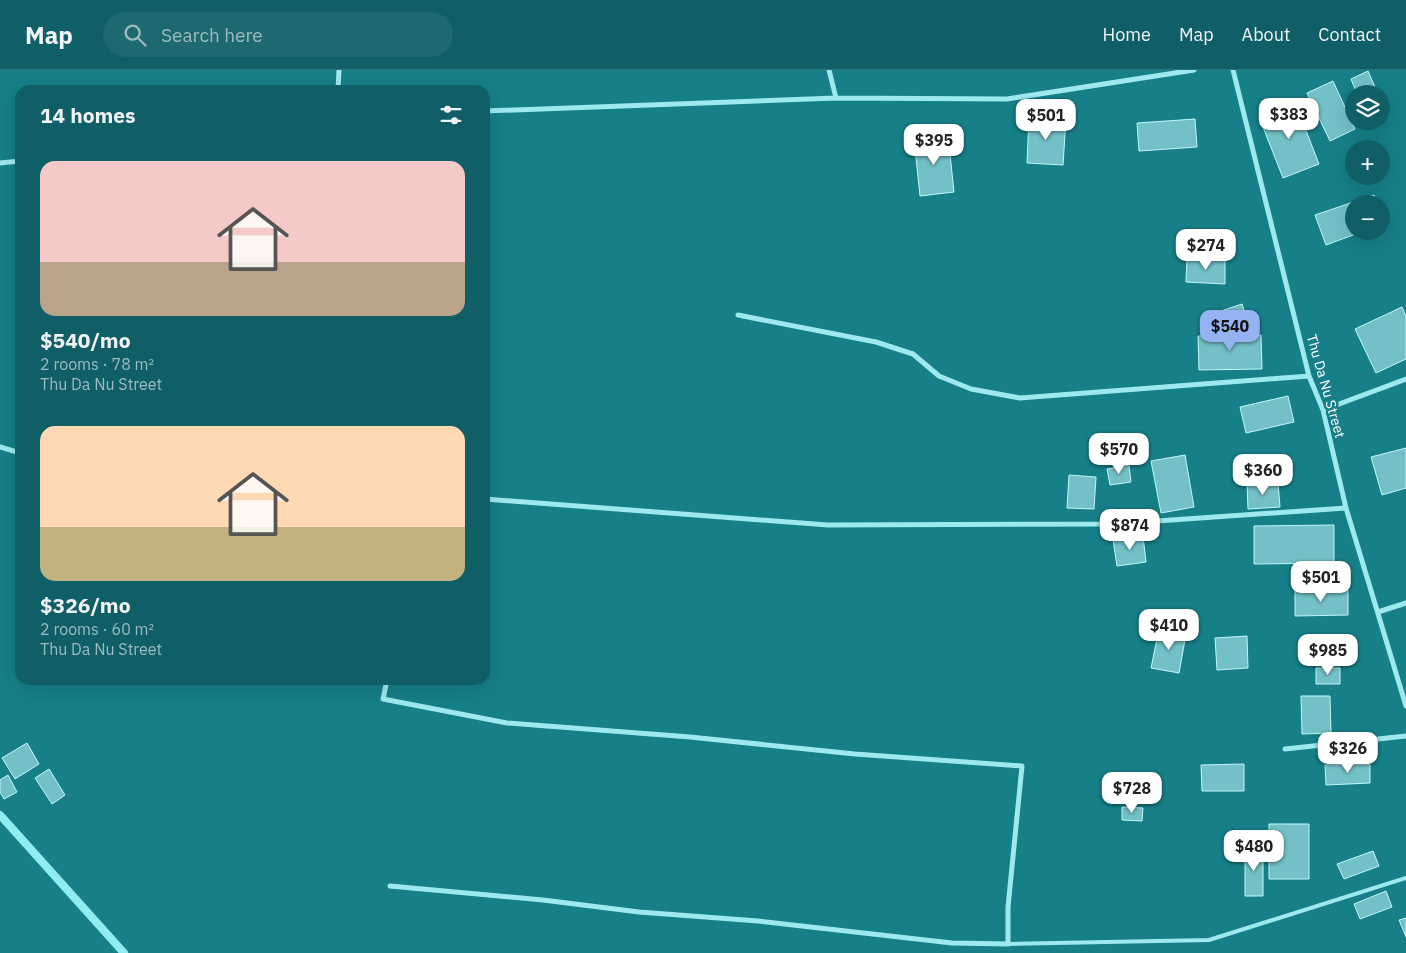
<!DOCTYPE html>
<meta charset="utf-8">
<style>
:root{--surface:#105f66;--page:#1e686f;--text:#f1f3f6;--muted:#9cbbbf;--line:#30747a;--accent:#95b2f1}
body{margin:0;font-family:"IBM Plex Sans",sans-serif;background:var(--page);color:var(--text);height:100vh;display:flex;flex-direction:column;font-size:19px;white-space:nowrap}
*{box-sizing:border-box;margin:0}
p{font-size:16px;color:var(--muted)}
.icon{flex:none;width:28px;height:28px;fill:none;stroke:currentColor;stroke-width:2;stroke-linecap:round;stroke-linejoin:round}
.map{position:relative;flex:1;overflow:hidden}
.details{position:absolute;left:15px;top:15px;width:475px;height:600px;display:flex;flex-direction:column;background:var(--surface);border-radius:15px;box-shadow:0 5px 20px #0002}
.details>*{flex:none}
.buttons{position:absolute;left:1345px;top:15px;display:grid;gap:10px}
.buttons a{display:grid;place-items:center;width:45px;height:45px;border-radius:50%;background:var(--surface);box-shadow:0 5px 20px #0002;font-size:25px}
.price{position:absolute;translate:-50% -42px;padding:0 11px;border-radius:10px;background:#fff;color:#222;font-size:16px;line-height:32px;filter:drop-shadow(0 1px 2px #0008)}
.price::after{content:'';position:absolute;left:50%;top:30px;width:15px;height:11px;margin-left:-8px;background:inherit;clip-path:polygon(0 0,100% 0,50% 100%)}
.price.active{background:var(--accent);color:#111}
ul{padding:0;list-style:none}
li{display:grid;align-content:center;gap:10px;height:265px;padding:0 25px}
li span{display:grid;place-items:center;height:155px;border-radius:15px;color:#555}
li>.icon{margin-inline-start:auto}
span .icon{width:90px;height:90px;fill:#fffc;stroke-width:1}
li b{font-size:21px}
h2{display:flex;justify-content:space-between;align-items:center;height:60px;padding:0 25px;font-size:21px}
header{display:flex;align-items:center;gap:30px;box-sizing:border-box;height:70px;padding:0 25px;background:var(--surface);border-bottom:1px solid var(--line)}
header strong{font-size:24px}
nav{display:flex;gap:28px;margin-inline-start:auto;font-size:18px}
.search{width:350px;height:45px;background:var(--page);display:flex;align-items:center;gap:12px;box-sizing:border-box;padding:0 18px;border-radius:28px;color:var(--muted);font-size:19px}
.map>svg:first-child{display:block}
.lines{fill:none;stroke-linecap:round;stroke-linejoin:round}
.stream{stroke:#90ecf1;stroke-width:8}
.building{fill:#73c1c7;stroke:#c3f7fa}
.service{stroke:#9de9ee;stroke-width:4}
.minor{stroke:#9de9ee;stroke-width:5}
.labels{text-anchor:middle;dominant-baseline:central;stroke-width:5;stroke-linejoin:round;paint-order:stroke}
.street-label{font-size:14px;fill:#fff;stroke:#167f88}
</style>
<header>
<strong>Map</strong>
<div class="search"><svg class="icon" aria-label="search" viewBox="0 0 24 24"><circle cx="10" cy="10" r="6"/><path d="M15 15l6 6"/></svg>Search here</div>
<nav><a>Home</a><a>Map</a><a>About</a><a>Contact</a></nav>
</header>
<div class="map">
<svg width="1406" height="883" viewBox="0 0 1406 883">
<rect width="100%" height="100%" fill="#167f88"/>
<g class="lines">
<!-- stream -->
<path class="stream" d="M 0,745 L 124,883"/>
</g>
<!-- building -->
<path class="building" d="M 1368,1 L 1378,24 L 1357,24 L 1351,9 Z
M 1333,11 L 1355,59 L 1330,71 L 1307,23 Z
M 1295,32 L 1319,94 L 1283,108 L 1259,47 Z
M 1029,47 L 1066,49 L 1063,95 L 1027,93 Z
M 1195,49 L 1197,77 L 1139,81 L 1137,53 Z
M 948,65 L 954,122 L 920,126 L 914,69 Z
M 1374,125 L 1377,134 L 1354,134 L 1354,161 L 1364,161 L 1326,175 L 1315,145 Z
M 1187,188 L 1225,189 L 1225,214 L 1186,212 Z
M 1242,234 L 1247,250 L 1209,263 L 1203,247 Z
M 1402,237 L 1406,246 L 1406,289 L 1376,303 L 1355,259 Z
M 1261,265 L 1262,299 L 1199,300 L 1198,266 Z
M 1288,326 L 1294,352 L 1246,363 L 1240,337 Z
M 1406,378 L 1406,418 L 1382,425 L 1371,387 Z
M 1185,385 L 1194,437 L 1161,443 L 1151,391 Z
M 1129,395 L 1131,412 L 1110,415 L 1107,399 Z
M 1069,405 L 1096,407 L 1094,439 L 1067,438 Z
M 1278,412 L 1280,437 L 1248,439 L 1247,414 Z
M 1334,455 L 1334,493 L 1254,494 L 1254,456 Z
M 1143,466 L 1146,492 L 1117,496 L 1113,470 Z
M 1295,520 L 1348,520 L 1348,545 L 1295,546 Z
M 1159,559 L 1186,564 L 1179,603 L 1151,598 Z
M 1247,566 L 1248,598 L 1217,600 L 1215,568 Z
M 1316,598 L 1340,598 L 1340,614 L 1316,614 Z
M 1301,626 L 1330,626 L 1331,663 L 1302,664 Z
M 27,673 L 39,694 L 15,709 L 2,688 Z
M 1244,694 L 1244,721 L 1202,721 L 1201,695 Z
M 1370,694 L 1370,713 L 1326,715 L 1325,695 Z
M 49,699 L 65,725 L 52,734 L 35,708 Z
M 8,705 L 17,722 L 4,729 L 0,722 L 0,710 Z
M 1122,737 L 1143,738 L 1142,751 L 1122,750 Z
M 1269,754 L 1309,754 L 1309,809 L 1269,809 Z
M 1245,778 L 1263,778 L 1263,826 L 1245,826 Z
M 1373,781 L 1379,796 L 1344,809 L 1337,794 Z
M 1386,821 L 1392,837 L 1360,849 L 1354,834 Z
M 1406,848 L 1406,867 L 1399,850 Z"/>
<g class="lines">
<!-- service -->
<path class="service" d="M 1008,874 L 1209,870 L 1406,808"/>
<!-- minor -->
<path class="minor" d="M 829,0 L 836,28
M 1233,0 L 1309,306 L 1323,340 L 1346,438 L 1406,636
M 338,20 L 339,0
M 485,41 L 836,28 L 1007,29 L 1194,0
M 0,93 L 20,91
M 738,245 L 876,272 L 913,284 L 939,306 L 971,319 L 1020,328 L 1309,306
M 1323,340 L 1406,309
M 0,377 L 20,383
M 485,429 L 828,455 L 1114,454 L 1346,438
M 1378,542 L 1406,533
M 387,610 L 383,629 L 507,653 L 690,667 L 855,684 L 1022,696 L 1008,837 L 1008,874 L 952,873 L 758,851 L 639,842 L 543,830 L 390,816
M 1285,679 L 1406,666"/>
</g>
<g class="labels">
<!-- street labels -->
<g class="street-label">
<text transform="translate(1326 316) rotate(74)">Thu Da Nu Street</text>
</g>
</g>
</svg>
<div class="buttons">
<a><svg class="icon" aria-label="layers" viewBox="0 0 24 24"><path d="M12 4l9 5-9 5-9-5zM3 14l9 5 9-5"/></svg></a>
<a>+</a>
<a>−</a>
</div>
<b class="price" style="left:1289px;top:70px">$383</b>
<b class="price" style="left:1046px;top:71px">$501</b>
<b class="price" style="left:934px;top:96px">$395</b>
<b class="price" style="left:1206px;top:201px">$274</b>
<b class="price active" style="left:1230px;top:282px">$540</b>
<b class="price" style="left:1119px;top:405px">$570</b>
<b class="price" style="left:1263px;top:426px">$360</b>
<b class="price" style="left:1130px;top:481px">$874</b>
<b class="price" style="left:1321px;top:533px">$501</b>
<b class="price" style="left:1169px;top:581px">$410</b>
<b class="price" style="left:1328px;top:606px">$985</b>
<b class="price" style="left:1348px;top:704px">$326</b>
<b class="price" style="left:1132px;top:744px">$728</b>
<b class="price" style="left:1254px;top:802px">$480</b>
<section class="details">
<h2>14 homes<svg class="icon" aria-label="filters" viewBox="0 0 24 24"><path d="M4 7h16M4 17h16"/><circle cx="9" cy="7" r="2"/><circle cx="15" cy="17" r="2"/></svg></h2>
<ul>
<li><span style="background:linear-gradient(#f6c9c9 65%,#b9a48a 0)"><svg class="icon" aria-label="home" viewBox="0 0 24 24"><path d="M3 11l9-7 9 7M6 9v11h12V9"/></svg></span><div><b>$540/mo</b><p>2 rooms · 78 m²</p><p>Thu Da Nu Street</p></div></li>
<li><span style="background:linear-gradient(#ffd9b3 65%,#c2b280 0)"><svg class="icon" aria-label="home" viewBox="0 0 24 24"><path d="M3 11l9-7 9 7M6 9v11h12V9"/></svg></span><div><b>$326/mo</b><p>2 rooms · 60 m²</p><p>Thu Da Nu Street</p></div></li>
</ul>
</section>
</div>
